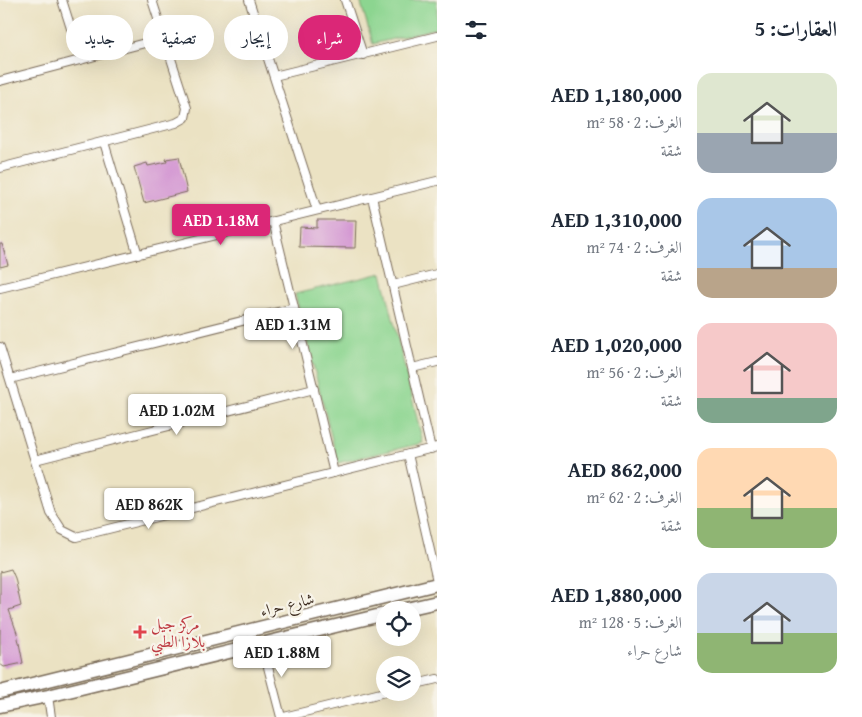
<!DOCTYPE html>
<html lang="ar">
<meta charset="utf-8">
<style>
:root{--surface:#fff;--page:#f2f2f3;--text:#1f2937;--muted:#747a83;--accent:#db2777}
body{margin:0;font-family:"Gentium Book Plus",Amiri,serif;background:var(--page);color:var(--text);direction:rtl;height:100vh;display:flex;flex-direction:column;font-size:19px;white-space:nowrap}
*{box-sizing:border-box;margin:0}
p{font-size:16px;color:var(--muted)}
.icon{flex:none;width:28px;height:28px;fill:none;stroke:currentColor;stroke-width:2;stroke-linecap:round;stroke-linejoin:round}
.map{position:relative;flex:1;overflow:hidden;direction:ltr}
.side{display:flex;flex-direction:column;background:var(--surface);width:425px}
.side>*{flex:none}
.hud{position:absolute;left:15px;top:15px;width:346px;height:45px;direction:rtl;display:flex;gap:10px}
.controls{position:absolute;left:376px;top:601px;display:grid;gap:10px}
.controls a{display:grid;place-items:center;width:45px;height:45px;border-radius:50%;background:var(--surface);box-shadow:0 5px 20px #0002;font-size:25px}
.price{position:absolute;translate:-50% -42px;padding:0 11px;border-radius:5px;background:#fff;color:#222;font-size:16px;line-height:32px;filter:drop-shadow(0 1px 2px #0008)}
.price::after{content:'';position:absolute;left:50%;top:30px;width:15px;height:11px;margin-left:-8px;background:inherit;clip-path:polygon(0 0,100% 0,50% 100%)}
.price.on{background:var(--accent);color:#fff}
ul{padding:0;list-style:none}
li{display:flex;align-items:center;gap:15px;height:125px;padding:0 25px}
li span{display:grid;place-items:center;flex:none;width:140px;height:100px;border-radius:15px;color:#555}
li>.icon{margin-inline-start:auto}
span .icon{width:60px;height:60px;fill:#fffc;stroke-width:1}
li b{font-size:21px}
h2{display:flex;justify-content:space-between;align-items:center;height:60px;padding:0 25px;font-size:21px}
.tag{padding:0 18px;border-radius:22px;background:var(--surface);box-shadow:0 5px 20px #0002;font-size:18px;line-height:45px}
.tag.on{background:var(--accent);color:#fff}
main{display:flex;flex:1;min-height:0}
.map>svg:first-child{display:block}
.green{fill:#8cd590;stroke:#648057}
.building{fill:#d499d3}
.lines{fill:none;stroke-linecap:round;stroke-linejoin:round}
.minor-casing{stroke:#796a58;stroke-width:10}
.primary-casing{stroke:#796a58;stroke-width:15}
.minor{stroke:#fff;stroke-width:8}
.primary{stroke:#fff;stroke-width:12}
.health-dot{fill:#e0444e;stroke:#f7f3e8;stroke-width:2}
.labels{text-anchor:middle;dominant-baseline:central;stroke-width:4.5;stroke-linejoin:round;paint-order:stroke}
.street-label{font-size:16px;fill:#3b2a1e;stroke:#f7f3e8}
.health-label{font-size:16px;fill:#be3a42;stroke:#f7f3e8;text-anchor:start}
</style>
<main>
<section class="side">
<h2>العقارات: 5<svg class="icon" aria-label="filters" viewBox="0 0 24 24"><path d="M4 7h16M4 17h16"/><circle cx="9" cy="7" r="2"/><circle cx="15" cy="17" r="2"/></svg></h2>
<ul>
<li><span style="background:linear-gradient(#dfe7d0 60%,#9aa5b1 0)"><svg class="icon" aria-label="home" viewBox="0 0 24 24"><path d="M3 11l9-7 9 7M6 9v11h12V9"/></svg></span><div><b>AED 1,180,000</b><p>الغرف: 2 · 58 m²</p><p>شقة</p></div></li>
<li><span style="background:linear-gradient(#a9c7e8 70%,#b9a48a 0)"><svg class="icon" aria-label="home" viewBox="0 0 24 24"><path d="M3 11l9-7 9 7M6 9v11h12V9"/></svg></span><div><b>AED 1,310,000</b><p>الغرف: 2 · 74 m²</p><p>شقة</p></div></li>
<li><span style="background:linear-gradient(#f6c9c9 75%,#7fa58c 0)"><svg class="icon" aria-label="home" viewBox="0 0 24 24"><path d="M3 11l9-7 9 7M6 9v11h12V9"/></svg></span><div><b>AED 1,020,000</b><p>الغرف: 2 · 56 m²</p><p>شقة</p></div></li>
<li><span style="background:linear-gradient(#ffd9b3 60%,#8fb573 0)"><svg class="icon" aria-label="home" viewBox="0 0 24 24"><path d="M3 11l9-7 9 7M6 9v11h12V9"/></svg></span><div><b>AED 862,000</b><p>الغرف: 2 · 62 m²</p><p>شقة</p></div></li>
<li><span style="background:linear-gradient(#c9d6e8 60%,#8fb573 0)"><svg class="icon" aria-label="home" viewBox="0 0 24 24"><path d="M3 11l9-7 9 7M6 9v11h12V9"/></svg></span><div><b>AED 1,880,000</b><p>الغرف: 5 · 128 m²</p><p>شارع حراء</p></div></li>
</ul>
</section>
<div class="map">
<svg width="437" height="717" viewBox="0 0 437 717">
<rect width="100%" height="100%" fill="#f7f3e8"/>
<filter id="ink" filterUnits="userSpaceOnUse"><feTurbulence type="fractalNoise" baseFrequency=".02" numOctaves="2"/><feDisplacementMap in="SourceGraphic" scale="10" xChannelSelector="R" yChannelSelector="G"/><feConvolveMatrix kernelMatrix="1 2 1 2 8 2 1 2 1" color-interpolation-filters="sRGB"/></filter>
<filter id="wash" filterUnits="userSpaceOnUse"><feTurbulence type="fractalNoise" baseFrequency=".0096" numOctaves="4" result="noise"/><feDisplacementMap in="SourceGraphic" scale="20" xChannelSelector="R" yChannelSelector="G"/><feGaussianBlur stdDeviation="1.12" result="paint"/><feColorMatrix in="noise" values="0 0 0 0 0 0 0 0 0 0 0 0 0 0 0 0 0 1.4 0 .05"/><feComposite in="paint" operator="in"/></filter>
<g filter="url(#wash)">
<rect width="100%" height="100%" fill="#ebe2c3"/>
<!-- green -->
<path class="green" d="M 360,0 L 437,0 L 437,28 L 373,44 Z
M 382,273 L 423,443 L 338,463 L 295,294 Z"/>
<g id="blocks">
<!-- building -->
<path class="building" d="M 179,157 L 187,192 L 144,203 L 134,167 L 147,163 L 148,166 L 167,162 L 166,159 Z
M 317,220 L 356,220 L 355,248 L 299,247 L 300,227 L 317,228 Z
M 0,244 L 2,244 L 8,265 L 0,267 Z
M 11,569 L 15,578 L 21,606 L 9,610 L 17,633 L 23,663 L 4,667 L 0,664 L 0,572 Z"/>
</g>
</g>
<g filter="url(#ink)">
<use href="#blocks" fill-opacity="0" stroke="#796a58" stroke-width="1"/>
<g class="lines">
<defs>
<path id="minor" d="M 62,0 L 81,60
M 249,0 L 317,210
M 345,0 L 363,55
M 274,76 L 437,36
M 0,81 L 164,38
M 104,142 L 138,255
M 0,168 L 176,123 L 185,118 L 187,108 L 152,0
M 372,197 L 431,449
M 273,221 L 334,473
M 393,285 L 437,274
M 0,288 L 437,181
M 0,347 L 51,513 L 62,530 L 76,537 L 437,447
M 412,368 L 437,362
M 10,379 L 294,308
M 408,454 L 437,581
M 35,460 L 314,389
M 262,644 L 281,717
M 412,685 L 437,679
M 48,696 L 51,717
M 284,717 L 385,692"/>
<path id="primary" d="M 402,610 L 437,602
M 0,692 L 437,584
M 0,706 L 48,696 L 385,614"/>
</defs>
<!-- minor casing -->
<use href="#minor" class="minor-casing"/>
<!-- primary casing -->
<use href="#primary" class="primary-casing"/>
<!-- minor -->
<use href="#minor" class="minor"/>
<!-- primary -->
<use href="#primary" class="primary"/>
</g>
</g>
<!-- markers -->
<path class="health-dot" d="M137.5 624.5h5v5h5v5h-5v5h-5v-5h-5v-5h5z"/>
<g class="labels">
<!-- street labels -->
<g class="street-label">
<text transform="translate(287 604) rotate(-14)">شارع حراء</text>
</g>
<!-- health labels -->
<g class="health-label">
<text x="151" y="623">مركز جيل<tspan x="151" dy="18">بلازا الطبي</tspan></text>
</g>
</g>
</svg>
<div class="controls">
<a><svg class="icon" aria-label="locate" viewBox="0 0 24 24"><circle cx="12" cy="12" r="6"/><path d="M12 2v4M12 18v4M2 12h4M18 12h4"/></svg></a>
<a><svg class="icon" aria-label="layers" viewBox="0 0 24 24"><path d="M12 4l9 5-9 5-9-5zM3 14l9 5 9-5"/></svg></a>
</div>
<b class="price on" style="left:221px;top:246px">AED 1.18M</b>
<b class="price" style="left:293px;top:350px">AED 1.31M</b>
<b class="price" style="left:177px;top:436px">AED 1.02M</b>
<b class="price" style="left:149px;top:530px">AED 862K</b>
<b class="price" style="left:282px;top:678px">AED 1.88M</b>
<div class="hud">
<a class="tag on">شراء</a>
<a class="tag">إيجار</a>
<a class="tag">تصفية</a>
<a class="tag">جديد</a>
</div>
</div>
</main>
